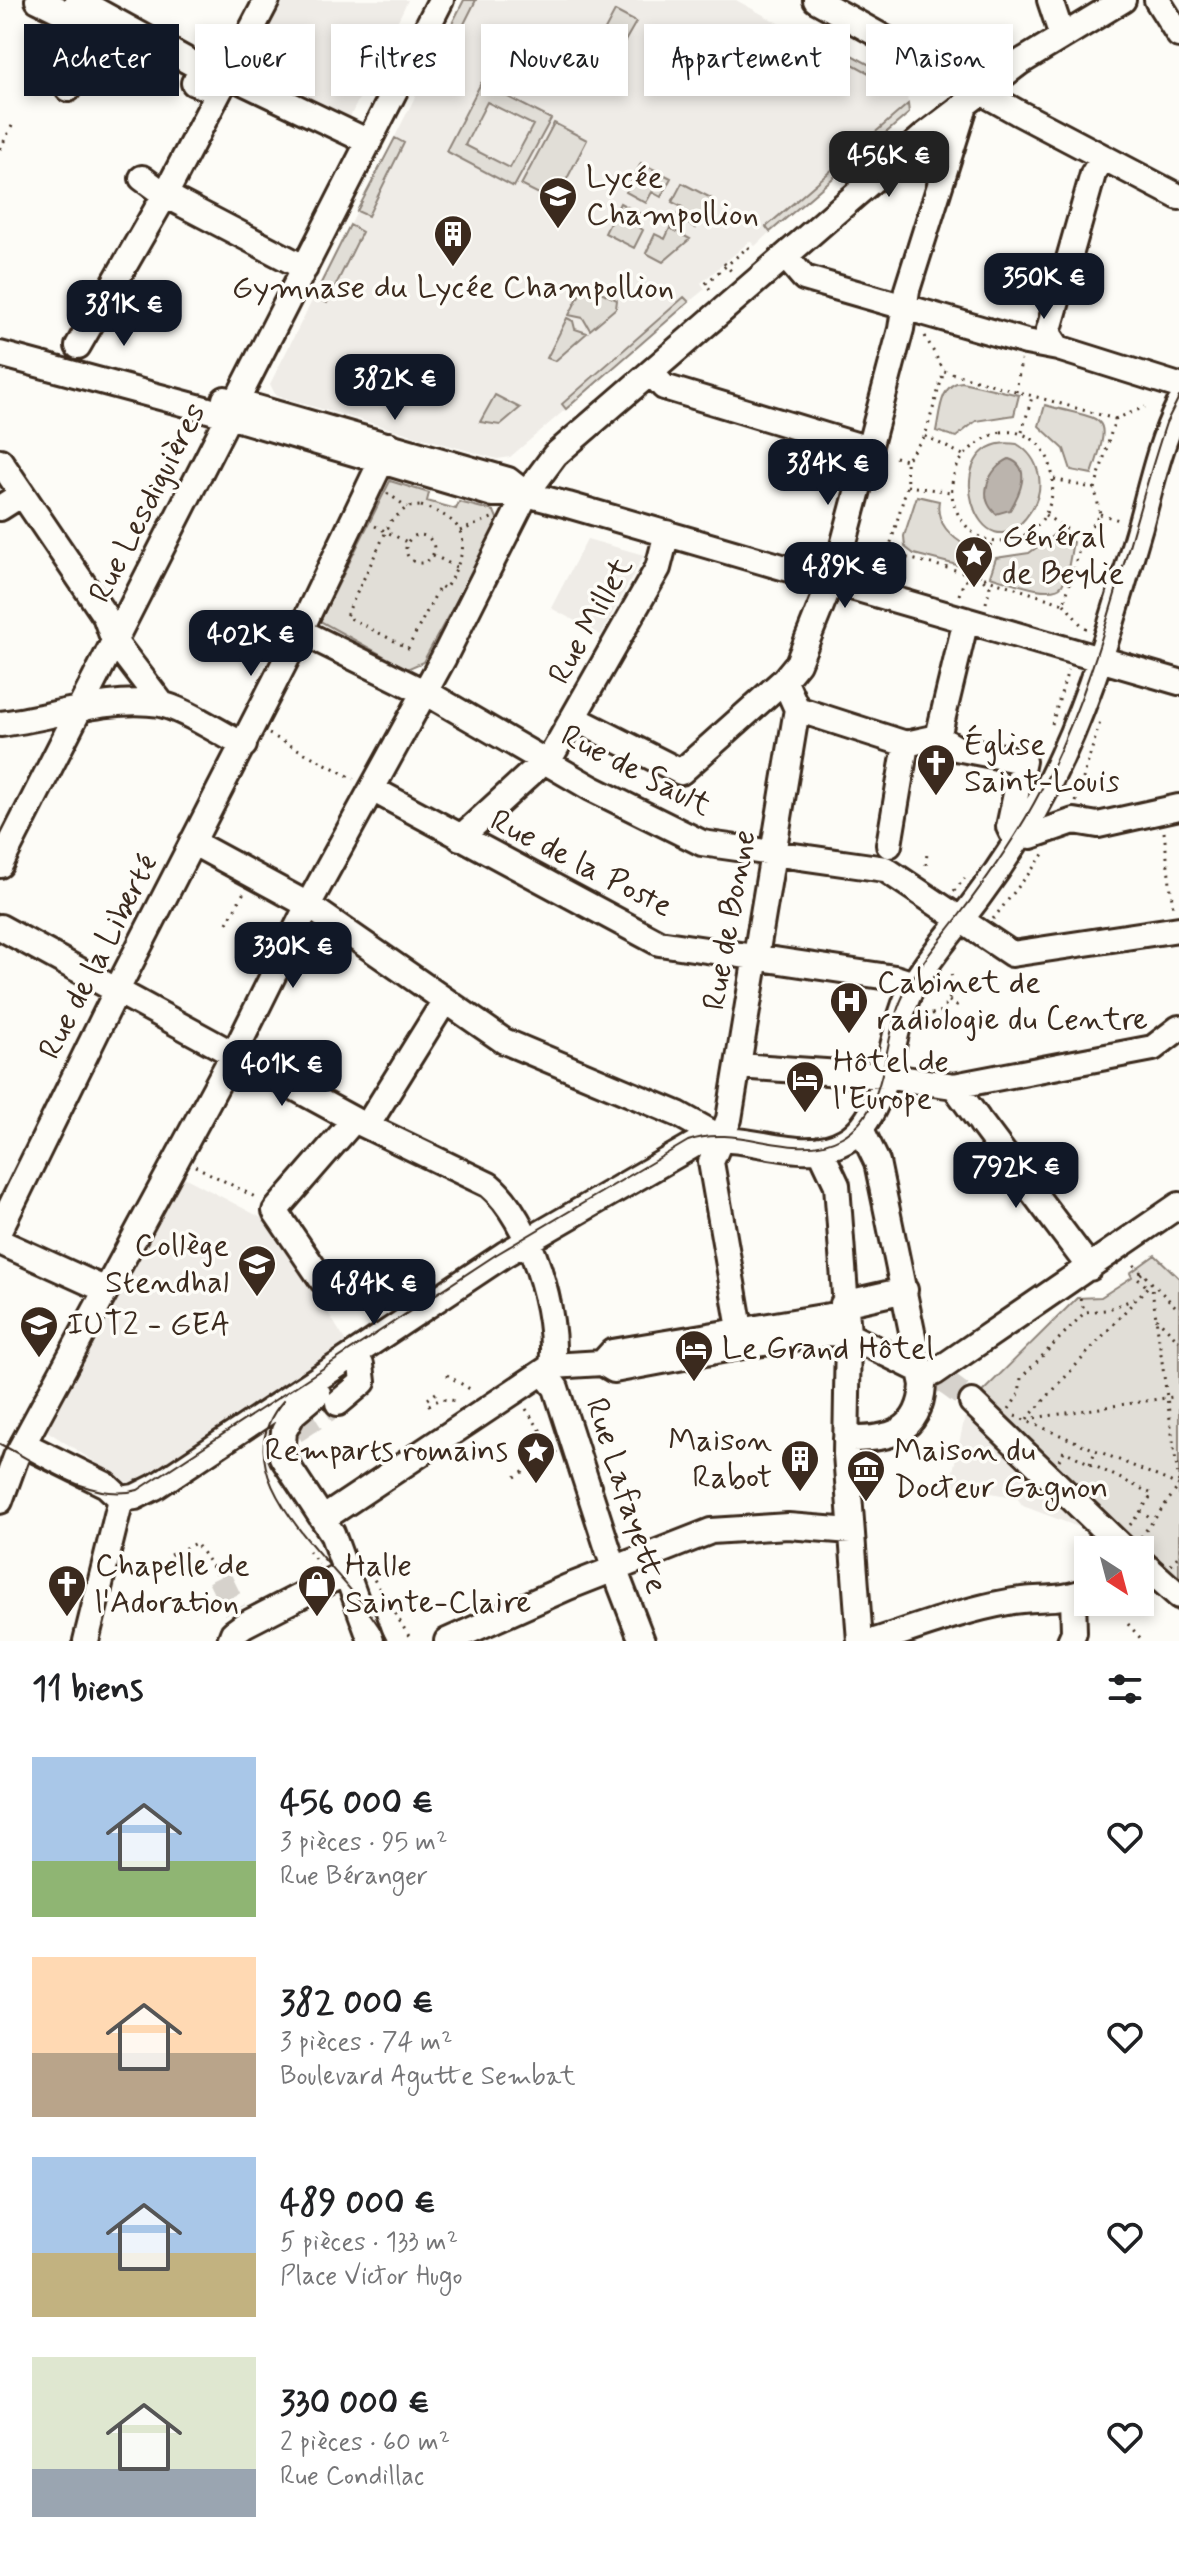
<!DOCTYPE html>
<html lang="fr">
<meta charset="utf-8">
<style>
:root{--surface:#fff;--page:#f2f2f2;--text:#202124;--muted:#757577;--accent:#111827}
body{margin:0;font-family:Mynerve,sans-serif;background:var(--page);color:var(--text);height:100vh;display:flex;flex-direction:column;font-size:30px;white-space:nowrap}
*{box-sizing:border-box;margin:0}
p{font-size:26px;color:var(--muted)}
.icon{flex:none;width:44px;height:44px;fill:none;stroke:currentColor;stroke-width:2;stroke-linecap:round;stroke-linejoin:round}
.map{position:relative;height:1641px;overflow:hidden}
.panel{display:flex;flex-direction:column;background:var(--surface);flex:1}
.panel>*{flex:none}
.guide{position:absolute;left:24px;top:24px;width:1132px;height:72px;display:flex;gap:16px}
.needle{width:52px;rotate:144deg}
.tools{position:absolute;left:1074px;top:1536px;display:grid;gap:16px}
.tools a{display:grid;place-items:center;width:80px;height:80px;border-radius:0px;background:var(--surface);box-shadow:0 4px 12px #0003;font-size:40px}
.price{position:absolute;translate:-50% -68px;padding:0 18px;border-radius:16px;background:var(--accent);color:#fff;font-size:26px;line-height:52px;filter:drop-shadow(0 2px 4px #0008)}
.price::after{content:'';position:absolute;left:50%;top:48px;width:24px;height:18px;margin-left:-12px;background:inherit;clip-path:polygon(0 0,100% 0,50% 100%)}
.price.selected{background:#222;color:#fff}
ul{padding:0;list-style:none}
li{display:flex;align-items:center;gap:24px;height:200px;padding:0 32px}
li span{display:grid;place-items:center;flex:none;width:224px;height:160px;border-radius:0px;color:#555}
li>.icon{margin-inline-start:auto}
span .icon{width:96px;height:96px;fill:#fffc;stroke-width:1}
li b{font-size:34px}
h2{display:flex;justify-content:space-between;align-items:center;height:96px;padding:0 32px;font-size:34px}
.pill{padding:0 28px;border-radius:0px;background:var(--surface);box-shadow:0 4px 12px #0003;font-size:28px;line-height:72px}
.pill.selected{background:var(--accent);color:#fff}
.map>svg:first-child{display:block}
.built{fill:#efece7}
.green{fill:#e1ded7;stroke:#8e847a;stroke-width:2;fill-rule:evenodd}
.water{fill:#bbb4ad;stroke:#887d74;stroke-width:2}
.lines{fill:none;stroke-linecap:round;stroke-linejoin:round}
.minor-tunnel{stroke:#d6d2cc;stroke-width:24;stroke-dasharray:24 12;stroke-linecap:butt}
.minor-casing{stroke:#3b2a1e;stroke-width:30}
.path{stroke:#3b2a1e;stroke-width:3;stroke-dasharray:2 6;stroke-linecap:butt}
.minor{stroke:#fdfcf7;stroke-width:24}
.tram{stroke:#3b2a1e;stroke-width:2}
.labels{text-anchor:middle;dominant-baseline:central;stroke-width:7;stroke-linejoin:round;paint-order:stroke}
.poi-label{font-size:32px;fill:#3b2a1e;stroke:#fdfcf7;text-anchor:start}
.street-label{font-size:32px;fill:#3b2a1e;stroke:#fdfcf7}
</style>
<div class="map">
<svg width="1179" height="1641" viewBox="0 0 1179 1641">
<rect width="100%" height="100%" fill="#fdfcf7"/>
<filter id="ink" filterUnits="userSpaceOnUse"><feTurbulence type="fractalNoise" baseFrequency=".0125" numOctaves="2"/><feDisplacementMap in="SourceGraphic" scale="16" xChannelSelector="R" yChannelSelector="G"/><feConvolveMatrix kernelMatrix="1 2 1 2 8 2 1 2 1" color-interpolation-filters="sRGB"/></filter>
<g filter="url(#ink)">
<!-- built -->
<path class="built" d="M 284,0 L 408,0 L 349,119 L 248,66 Z
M 464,0 L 736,0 L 907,94 L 908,104 L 766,227 L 770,232 L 755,246 L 750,241 L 701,283 L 705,289 L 689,302 L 684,298 L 562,404 L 566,409 L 510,457 L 497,459 L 276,396 L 270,384 Z
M 587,539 L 644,555 L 601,635 L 551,608 Z
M 182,1176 L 275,1225 L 346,1342 L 132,1486 L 47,1431 Z
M 967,1407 L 1086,1521 L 1081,1528 L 1023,1506 L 1017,1498 L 950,1485 Z"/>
<!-- green -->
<path class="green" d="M 464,0 L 476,0 L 447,58 L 437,53 Z
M 615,11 L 636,22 L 620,50 L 600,39 Z
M 798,26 L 907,85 L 907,94 L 791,30 Z
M 481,83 L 551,119 L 514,187 L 446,151 ZM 487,102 L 533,125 L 510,168 L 465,145 Z
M 908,104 L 909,113 L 770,232 L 766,227 Z
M 554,123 L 587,140 L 555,202 L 521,185 Z
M 395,138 L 404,143 L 368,216 L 357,211 Z
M 641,163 L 671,178 L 661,197 L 652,192 L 646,203 L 626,192 Z
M 682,183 L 711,198 L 696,228 L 676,217 L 682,207 L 672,202 Z
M 620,203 L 640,214 L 634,224 L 643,230 L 634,248 L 605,233 Z
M 350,225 L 362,232 L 327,303 L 314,297 Z
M 670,228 L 690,239 L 663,262 L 646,253 L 655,234 L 665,239 Z
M 585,284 L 617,300 L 616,308 L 590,330 L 583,318 L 569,315 Z
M 684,297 L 689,302 L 566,409 L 562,404 Z
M 567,318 L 573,321 L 575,329 L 587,333 L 555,361 L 547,358 Z
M 962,382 L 1019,395 L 1014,415 L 976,421 L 956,437 L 936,431 C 940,413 940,383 962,382 Z
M 495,395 L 520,408 L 500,425 L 480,422 Z
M 1045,405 C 1104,422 1114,410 1092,474 L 1071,470 L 1064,449 L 1039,426 Z
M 1017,444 C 1040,458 1046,486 1032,509 C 979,592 931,432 1017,444 Z
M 390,481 L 429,493 L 427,501 L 456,509 L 459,502 L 494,511 L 499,523 L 423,662 L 407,669 L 320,621 Z
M 917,496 L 939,501 C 935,522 951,538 969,547 L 961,566 L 914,554 L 905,547 L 904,536 Z
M 1055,534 L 1073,542 C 1070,555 1069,574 1062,585 C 1052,599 1005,580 990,576 L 996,558 L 1029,553 Z
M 1155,1255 L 1179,1278 L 1179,1613 L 1140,1574 L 1140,1550 L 1116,1550 L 967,1407 L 1077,1298 L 1101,1297 L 1132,1277 L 1130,1273 Z"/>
<!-- water -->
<path class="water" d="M 1009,459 C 1033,467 1019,495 1010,510 L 996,514 C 977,497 988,469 1009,459 Z"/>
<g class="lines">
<!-- minor-tunnel -->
<path class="minor-tunnel" d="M 942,1380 L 972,1402
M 295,1431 L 338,1403
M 219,1577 L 235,1610"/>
<defs>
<path id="minor" d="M 38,0 L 104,32
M 77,0 L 197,66 L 226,74 L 369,142
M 816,0 L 1017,112 L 1179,197
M 1050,0 L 1062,36
M 1157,0 L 1179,35
M 194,83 L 202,86 L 226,74
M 68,89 L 100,30
M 142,178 L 165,195 L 305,268
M 785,256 L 804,278 L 1026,342 L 1058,348 L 1179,386
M 78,346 L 165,195 L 267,0
M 1058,348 L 1048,333 L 1093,174 L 1103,158
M 0,354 L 205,409 L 493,494 L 526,494 L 568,505 L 1179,682
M 652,374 L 664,387 L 869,449
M 225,399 L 508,480 L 526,494
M 0,461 L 105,616 L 114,641 L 162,704
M 0,508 L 22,494
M 300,631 L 434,697 L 591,788 L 702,843 L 885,869 L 1012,954 L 1179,929
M 797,709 L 906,744 L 938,737
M 574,718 L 681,772 L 784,680 L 798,663 L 839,561 L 901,329 L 907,290 L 965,106
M 0,724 C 53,718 106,696 160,704 C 183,708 221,734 244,745
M 938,737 L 956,748 L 1023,761 L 1009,827 L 1012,833 L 1031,836 L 1074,821 L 1098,825 L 1179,807
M 938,737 L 966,620
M 372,789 L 659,943 L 895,978 L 914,984
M 460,838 L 553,753 L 658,568 L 667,533
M 192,842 L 308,905 L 504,1041 L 678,1114 L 721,1138
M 889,845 L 906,744
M 0,865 L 441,0
M 0,927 L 354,1120 L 489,1185 C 530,1219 559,1314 552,1366
M 738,1066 L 884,1076 L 954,1086 L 1153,1048 L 1179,1028
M 954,1086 L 978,1119
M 981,1123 L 1090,1268
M 367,1126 L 444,1002
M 820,1149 L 837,1185 L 848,1335 L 846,1454 L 860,1641
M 0,1229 L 124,976 L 290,652 L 389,445
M 0,1242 L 106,1290
M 322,1280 L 275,1211 L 354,1120
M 843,1304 L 905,1290
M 743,1346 L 711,1162 L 729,1119 L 797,709 L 784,680
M 602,1363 L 612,1352 L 829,1316 L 848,1335 L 921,1371 L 934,1373 L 1179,1205
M 552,1366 L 602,1363 L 614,1370 L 743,1346 L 830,1333 L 848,1335
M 545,1374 L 556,1388 L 615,1571 L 642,1641
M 318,1393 L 293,1414 L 284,1431 L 282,1457 L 332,1533 L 371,1641
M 972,1402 L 1125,1550
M 338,1403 L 363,1382 L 361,1365
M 846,1439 C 889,1440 920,1433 923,1385 L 877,1162 L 861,1129
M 23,1444 L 106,1485 L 121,1499
M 121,1499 L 135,1497 L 155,1487 L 505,1254 L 697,1143 C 745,1129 800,1167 845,1141 C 893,1113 887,1030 914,984 C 932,953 958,925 979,896 C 1011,853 1040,805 1062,756 C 1096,682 1117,604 1140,526 C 1151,486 1160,443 1179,405
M 0,1501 L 16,1457 L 240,1042 L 308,905 L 443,659 L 526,494 L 555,455 L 925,135 L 1019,63 L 1123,0
M 324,1518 L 552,1366
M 1140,1561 L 1179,1596
M 86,1641 L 121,1499
M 230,1641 L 233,1633 L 244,1625 L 347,1572
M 447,1641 L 568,1587 L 711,1531 L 788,1526 L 851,1531
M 875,1641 C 919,1627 963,1610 1008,1602 C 1035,1596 1062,1602 1088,1590
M 1070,1641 L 1074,1632 L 1073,1597"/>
</defs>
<!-- minor casing -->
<use href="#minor" class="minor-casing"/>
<!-- path -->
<path class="path" d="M 30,94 L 51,57
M 0,149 L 13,124
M 724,263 L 731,271
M 710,289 L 705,284 L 748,247 L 753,252
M 925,336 L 944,371 L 1115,419 L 1095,489 L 1100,514 L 1082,539 L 1064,604 L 979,576 L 888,553 L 907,486 L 906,460 L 925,436 L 944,371
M 1016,392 L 1021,360
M 1115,419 L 1145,407
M 1001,432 C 1046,427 1064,477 1046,513 C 1032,541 992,553 969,529 C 934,492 956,445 1001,432 Z
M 1022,432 L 1032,397
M 925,436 L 963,455
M 895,457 L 906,460
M 1054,479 L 1095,489
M 907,486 L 951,492
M 387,493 L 407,507
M 421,506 C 474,522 470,548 445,589 L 440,586 L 408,648 L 346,616 L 391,521 L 407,507 Z
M 1100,514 L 1119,520
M 1045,515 L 1082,539
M 375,526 L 407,542
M 460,531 L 492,518
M406 549a14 14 0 1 1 28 0a14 14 0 1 1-28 0Z
M 433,555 L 458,568
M 863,565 L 888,553
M 959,595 L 964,581 L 975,577
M 986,603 L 990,587 L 979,576 L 991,543
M 1064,604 L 1083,627 L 1089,629
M 1052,724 L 1068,670
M 269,734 L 354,779
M 1076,802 L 1100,722
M 1164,832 L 1173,908
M 926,865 L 927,852
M 954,891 L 965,878
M 993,919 L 1045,853
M 227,923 L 244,892
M 949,1001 L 960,1008
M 924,1016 L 940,1012 C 952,997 956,989 950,970
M 195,1166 L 259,1199
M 1134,1265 L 1179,1310
M 1142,1273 L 1137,1277 L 1147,1287
M 1151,1282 L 1179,1484
M 1080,1298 L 1085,1312
M 1156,1318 L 1179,1341
M 447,1375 L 473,1391
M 436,1393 L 428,1399 L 429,1405 L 441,1399 L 458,1401
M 526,1409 L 551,1446
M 1009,1409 L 1019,1394 L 1021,1378 L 1085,1312 L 1106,1310 L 1137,1298
M 1015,1416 L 1178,1485
M 1027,1419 L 1151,1283
M 1027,1419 L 1179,1396
M 1059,1460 L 1064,1451 L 1152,1494 L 1141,1511 L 1153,1521
M 1090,1464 L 1096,1449
M 515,1477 L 557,1451
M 1130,1525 L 1141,1511
M 1141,1537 L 1179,1486
M 309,1551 L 319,1564
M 170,1555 L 196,1543 L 219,1577
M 1171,1565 L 1179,1555
M 370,1573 L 412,1641
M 371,1575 L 383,1565
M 1128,1624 L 1143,1641"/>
<!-- minor -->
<use href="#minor" class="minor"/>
<!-- tram -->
<path class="tram" d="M 284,1400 C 211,1481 354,1571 387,1641
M 0,1444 C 40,1464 91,1503 138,1490 L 497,1254 L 688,1141 C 739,1122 794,1164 842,1137 C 890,1110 881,1041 903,996 C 917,967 939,942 958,917 C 989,876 1018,835 1041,790 C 1101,674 1125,546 1166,423 L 1179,397"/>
</g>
</g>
<!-- icons -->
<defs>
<symbol id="school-pin" viewBox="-11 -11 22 30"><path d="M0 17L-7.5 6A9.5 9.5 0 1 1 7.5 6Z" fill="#3b2a1e" stroke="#fdfcf7"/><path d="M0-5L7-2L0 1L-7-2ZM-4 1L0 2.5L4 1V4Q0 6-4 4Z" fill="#fff"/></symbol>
<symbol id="building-pin" viewBox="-11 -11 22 30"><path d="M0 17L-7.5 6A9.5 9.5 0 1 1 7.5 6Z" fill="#3b2a1e" stroke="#fdfcf7"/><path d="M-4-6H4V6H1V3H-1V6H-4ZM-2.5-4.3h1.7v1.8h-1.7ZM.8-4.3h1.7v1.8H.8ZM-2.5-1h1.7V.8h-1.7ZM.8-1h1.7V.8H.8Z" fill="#fff"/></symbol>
<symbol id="sight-pin" viewBox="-11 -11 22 30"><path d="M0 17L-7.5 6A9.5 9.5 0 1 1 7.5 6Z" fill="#3b2a1e" stroke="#fdfcf7"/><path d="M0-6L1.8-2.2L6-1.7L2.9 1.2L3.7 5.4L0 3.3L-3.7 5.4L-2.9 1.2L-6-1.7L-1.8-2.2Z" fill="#fff"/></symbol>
<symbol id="church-pin" viewBox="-11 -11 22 30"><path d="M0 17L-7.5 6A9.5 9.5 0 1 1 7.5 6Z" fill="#3b2a1e" stroke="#fdfcf7"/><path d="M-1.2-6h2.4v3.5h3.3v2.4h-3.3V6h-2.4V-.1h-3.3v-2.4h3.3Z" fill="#fff"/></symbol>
<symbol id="hospital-pin" viewBox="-11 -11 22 30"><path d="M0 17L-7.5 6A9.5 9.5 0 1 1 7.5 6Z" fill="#3b2a1e" stroke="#fdfcf7"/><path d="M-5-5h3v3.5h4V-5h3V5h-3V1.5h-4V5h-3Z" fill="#fff"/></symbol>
<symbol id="hotel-pin" viewBox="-11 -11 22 30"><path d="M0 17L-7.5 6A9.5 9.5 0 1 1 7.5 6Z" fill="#3b2a1e" stroke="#fdfcf7"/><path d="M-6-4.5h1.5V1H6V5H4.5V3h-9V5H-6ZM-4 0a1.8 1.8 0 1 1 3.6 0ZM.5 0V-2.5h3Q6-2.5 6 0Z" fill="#fff"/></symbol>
<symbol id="university-pin" viewBox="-11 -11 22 30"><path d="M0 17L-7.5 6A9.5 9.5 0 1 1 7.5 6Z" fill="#3b2a1e" stroke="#fdfcf7"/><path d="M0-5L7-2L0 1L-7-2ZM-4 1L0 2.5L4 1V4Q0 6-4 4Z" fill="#fff"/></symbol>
<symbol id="museum-pin" viewBox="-11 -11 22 30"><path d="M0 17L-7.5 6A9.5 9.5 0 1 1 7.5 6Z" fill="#3b2a1e" stroke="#fdfcf7"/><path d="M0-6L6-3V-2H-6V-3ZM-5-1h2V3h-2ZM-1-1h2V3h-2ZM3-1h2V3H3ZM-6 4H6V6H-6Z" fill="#fff"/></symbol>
<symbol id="shop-pin" viewBox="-11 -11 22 30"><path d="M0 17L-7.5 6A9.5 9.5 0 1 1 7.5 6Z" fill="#3b2a1e" stroke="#fdfcf7"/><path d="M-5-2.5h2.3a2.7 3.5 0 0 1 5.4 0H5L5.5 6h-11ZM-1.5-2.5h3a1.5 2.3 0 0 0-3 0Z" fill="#fff"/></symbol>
</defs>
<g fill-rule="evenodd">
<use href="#school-pin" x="536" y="174" width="44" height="60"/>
<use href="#building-pin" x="431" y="212" width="44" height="60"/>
<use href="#sight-pin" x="952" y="533" width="44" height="60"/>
<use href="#church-pin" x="914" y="741" width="44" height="60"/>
<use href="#hospital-pin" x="827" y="979" width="44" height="60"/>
<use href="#hotel-pin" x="783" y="1058" width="44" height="60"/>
<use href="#school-pin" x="235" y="1242" width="44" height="60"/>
<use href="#university-pin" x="17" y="1303" width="44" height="60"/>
<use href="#hotel-pin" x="672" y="1327" width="44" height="60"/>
<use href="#sight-pin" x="514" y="1429" width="44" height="60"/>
<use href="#building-pin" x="778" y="1437" width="44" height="60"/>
<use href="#museum-pin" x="844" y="1447" width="44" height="60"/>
<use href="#church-pin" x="45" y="1562" width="44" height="60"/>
<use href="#shop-pin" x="295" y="1562" width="44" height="60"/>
</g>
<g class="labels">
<!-- poi labels -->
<g class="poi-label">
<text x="586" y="178">Lycée<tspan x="586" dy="37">Champollion</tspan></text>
<text x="453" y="288" text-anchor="middle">Gymnase du Lycée Champollion</text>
<text x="1002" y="537">Général<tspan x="1002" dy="37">de Beylie</tspan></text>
<text x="964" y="745">Église<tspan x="964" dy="37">Saint-Louis</tspan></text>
<text x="877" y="983">Cabinet de<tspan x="877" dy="37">radiologie du Centre</tspan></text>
<text x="833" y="1062">Hôtel de<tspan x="833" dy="37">l'Europe</tspan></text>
<text x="229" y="1246" text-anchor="end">Collège<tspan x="229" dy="37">Stendhal</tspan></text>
<text x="67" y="1325">IUT2 - GEA</text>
<text x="722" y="1349">Le Grand Hôtel</text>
<text x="772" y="1441" text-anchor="end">Maison<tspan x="772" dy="37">Rabot</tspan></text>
<text x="508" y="1451" text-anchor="end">Remparts romains</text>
<text x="894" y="1451">Maison du<tspan x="894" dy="37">Docteur Gagnon</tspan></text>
<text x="95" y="1566">Chapelle de<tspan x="95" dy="37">l'Adoration</tspan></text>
<text x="345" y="1566">Halle<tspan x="345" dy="37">Sainte-Claire</tspan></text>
</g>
<!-- street labels -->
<g class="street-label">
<text transform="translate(148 503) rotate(-63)">Rue Lesdiguières</text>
<text transform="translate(591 621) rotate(-61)">Rue Millet</text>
<text transform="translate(636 771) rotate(27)">Rue de Sault</text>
<text transform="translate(581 864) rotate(27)">Rue de la Poste</text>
<text transform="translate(730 920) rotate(-80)">Rue de Bonne</text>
<text transform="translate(99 957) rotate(-63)">Rue de la Liberté</text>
<text transform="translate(626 1496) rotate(72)">Rue Lafayette</text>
</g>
</g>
</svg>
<div class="tools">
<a><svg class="needle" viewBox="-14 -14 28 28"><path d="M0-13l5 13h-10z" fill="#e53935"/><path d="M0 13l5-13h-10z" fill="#757577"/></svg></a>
</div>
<b class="price selected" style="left:889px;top:199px">456K €</b>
<b class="price" style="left:1044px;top:321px">350K €</b>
<b class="price" style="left:124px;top:348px">381K €</b>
<b class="price" style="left:395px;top:422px">382K €</b>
<b class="price" style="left:828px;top:507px">384K €</b>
<b class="price" style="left:845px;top:610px">489K €</b>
<b class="price" style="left:251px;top:678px">402K €</b>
<b class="price" style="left:293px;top:990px">330K €</b>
<b class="price" style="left:282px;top:1108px">401K €</b>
<b class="price" style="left:1016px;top:1210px">792K €</b>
<b class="price" style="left:374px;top:1327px">484K €</b>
<div class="guide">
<a class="pill selected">Acheter</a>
<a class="pill">Louer</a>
<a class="pill">Filtres</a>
<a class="pill">Nouveau</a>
<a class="pill">Appartement</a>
<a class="pill">Maison</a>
</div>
</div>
<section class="panel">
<h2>11 biens<svg class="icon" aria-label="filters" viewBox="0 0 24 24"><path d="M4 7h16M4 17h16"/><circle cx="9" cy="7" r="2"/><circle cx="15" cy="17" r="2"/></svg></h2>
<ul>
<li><span style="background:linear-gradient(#a9c7e8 65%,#8fb573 0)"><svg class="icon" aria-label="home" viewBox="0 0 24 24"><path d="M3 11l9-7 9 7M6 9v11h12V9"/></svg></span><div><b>456 000 €</b><p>3 pièces · 95 m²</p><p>Rue Béranger</p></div><svg class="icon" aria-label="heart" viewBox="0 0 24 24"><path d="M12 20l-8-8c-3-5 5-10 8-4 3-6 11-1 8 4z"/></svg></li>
<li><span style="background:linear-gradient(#ffd9b3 60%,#b9a48a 0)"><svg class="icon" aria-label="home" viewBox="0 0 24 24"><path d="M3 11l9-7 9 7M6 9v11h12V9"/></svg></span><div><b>382 000 €</b><p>3 pièces · 74 m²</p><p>Boulevard Agutte Sembat</p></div><svg class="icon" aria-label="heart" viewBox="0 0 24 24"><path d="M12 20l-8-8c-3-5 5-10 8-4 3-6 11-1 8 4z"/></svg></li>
<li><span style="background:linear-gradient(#a9c7e8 60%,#c2b280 0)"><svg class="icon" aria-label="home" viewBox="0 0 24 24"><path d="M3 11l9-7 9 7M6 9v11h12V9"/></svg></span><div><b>489 000 €</b><p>5 pièces · 133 m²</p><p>Place Victor Hugo</p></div><svg class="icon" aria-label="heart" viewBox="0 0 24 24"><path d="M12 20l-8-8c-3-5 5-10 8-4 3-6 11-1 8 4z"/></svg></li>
<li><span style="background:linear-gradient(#dfe7d0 70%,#9aa5b1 0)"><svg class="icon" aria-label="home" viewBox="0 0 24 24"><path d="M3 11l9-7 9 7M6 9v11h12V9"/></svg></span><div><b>330 000 €</b><p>2 pièces · 60 m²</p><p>Rue Condillac</p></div><svg class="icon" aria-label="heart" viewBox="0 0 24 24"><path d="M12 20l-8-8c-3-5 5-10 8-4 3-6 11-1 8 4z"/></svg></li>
</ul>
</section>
